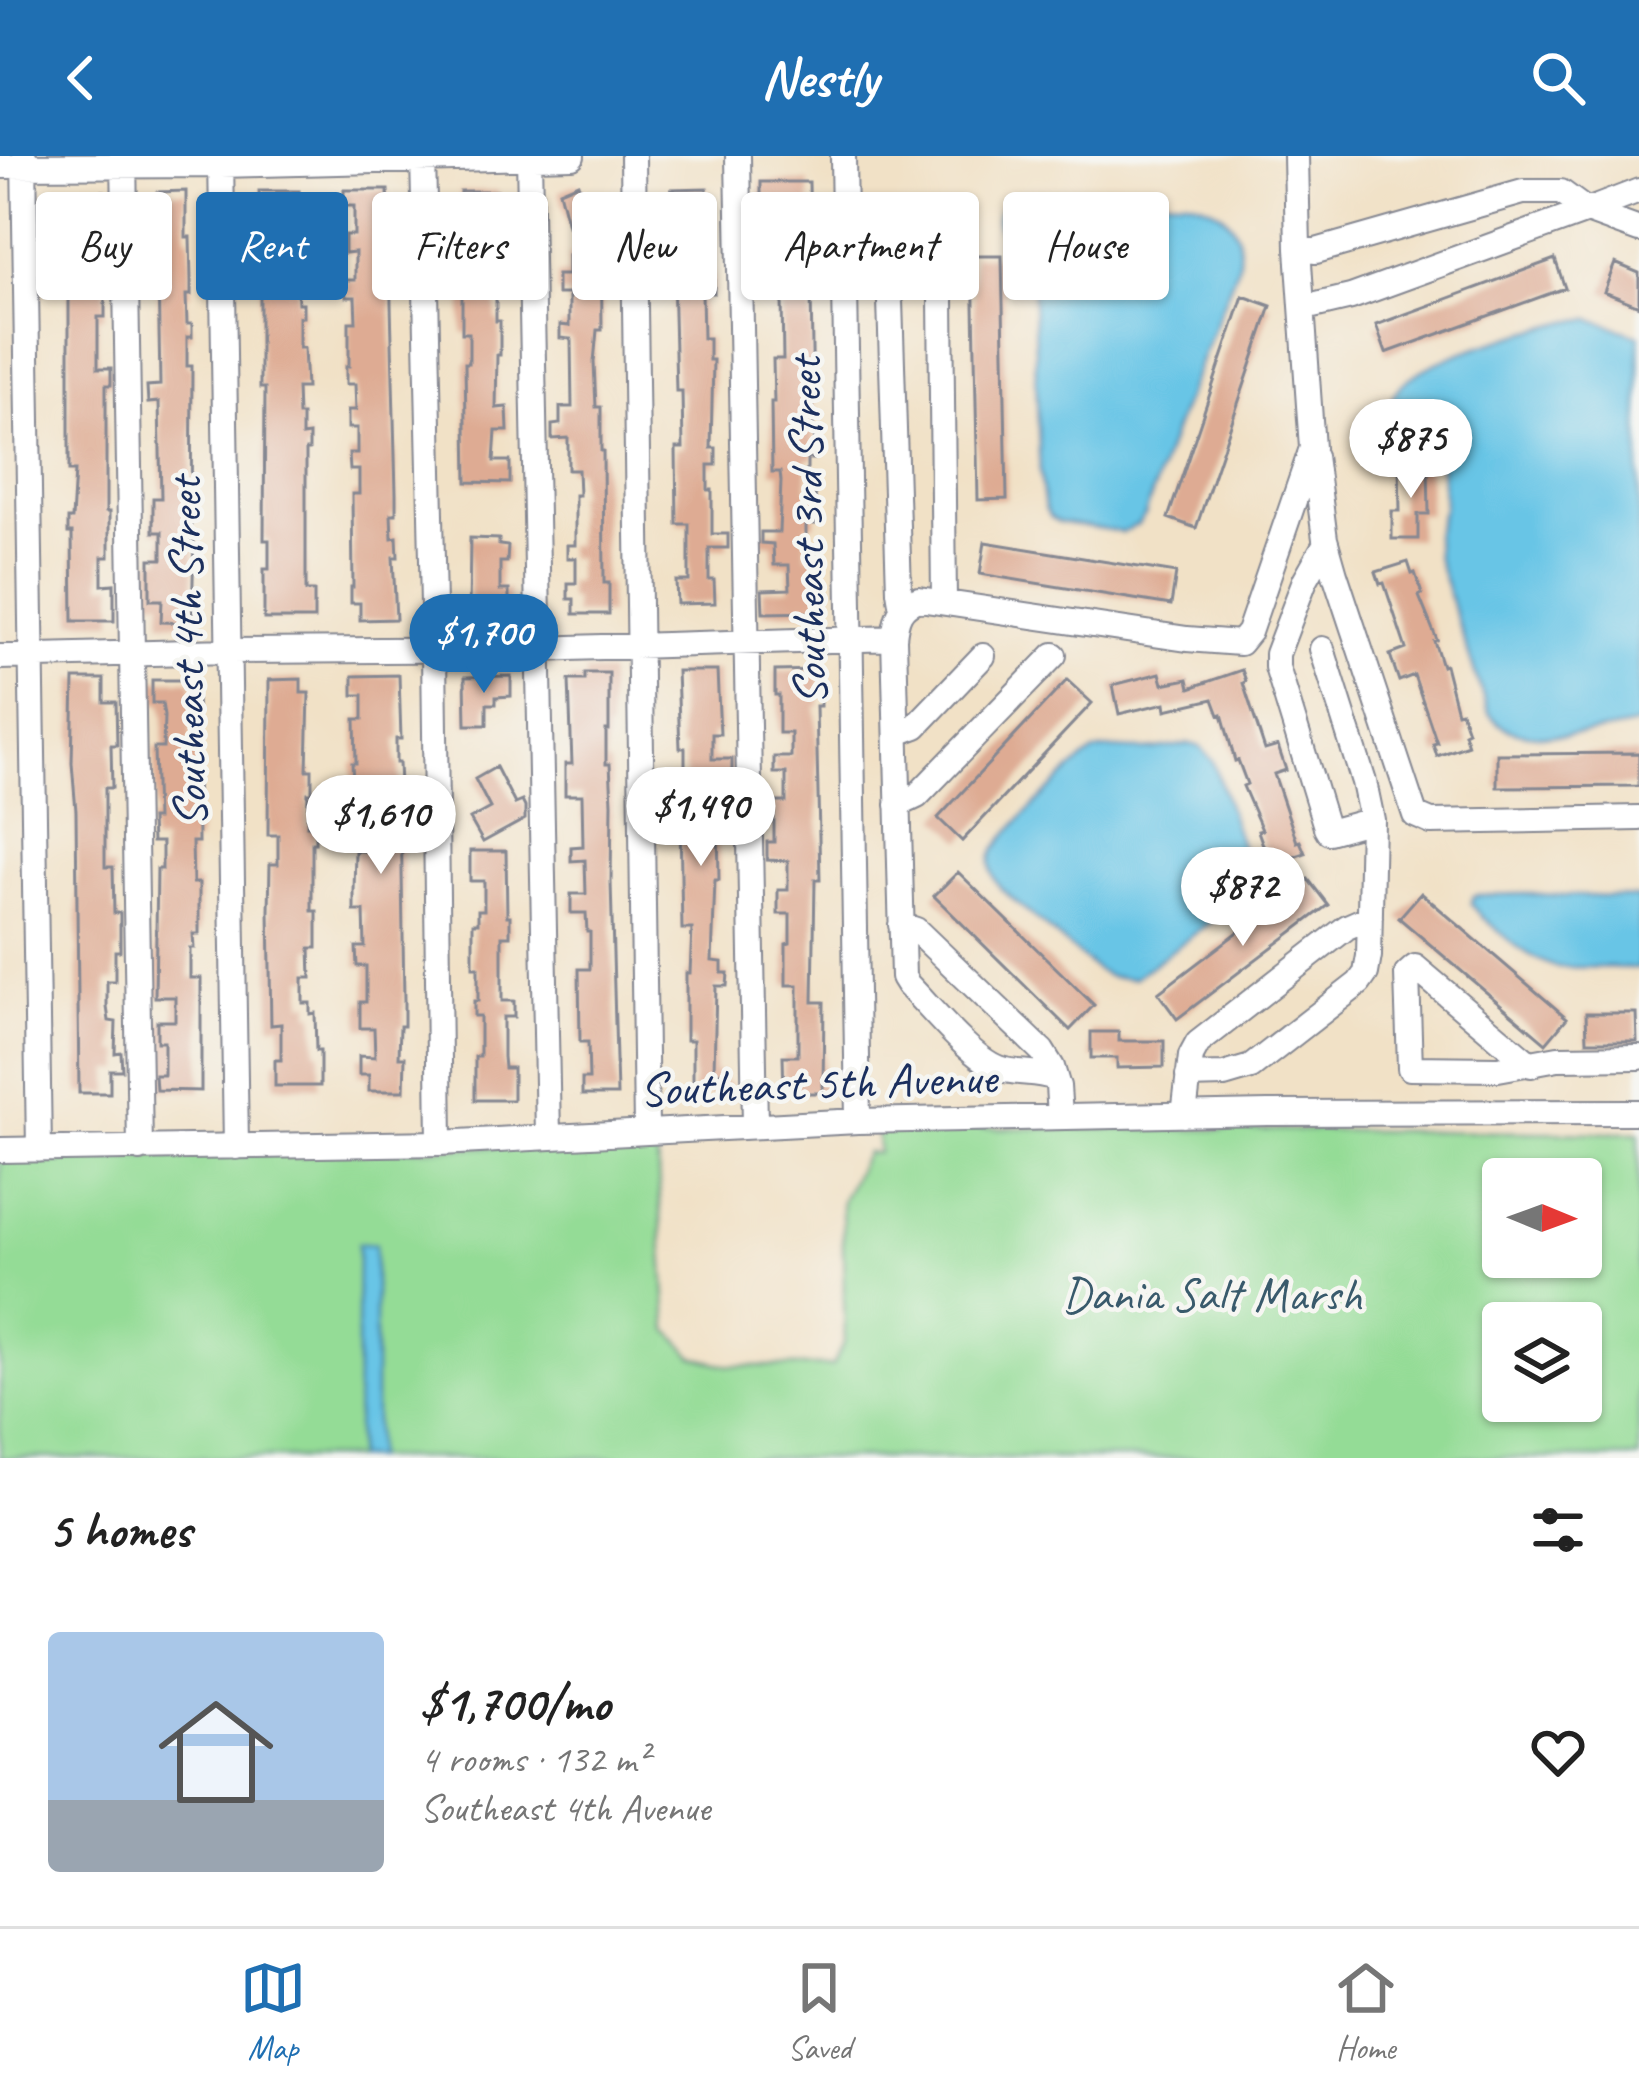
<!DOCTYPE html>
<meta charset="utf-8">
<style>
:root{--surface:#fff;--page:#f6f6f6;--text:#222;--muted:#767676;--line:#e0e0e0;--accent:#1f6fb2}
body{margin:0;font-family:Caveat,sans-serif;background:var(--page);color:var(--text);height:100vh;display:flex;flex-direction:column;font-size:45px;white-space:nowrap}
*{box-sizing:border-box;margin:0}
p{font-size:39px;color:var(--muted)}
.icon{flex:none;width:66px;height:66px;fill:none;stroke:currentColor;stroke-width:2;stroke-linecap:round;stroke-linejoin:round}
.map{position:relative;height:1302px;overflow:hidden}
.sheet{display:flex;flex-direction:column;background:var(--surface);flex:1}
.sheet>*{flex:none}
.top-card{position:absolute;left:36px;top:36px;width:1569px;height:108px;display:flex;gap:24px}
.needle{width:78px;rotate:91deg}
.controls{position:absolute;left:1482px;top:1002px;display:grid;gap:24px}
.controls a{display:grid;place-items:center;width:120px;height:120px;border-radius:12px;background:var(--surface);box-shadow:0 3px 9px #0004;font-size:60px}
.price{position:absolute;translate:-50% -102px;padding:0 27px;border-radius:42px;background:#fff;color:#222;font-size:39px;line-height:78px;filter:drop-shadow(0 3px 6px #0008)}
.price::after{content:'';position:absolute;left:50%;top:72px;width:36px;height:27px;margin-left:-18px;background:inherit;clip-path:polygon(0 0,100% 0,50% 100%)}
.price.active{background:var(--accent);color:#fff}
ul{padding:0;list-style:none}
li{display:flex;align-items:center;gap:36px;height:300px;padding:0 48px}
li span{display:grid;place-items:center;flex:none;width:336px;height:240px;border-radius:12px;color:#555}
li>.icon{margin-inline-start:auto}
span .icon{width:144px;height:144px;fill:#fffc;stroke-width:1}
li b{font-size:51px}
h2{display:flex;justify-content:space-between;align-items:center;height:144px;padding:0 48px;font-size:51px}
.chip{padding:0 42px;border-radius:12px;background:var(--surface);box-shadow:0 3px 9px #0004;font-size:42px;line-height:108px}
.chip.active{background:var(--accent);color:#fff}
header{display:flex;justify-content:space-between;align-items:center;height:156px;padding:0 48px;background:var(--accent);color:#fff;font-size:54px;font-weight:600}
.tab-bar{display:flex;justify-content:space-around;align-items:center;height:168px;border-top:3px solid var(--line);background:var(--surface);font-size:33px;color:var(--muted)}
.tab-bar a{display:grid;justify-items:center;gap:6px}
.tab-bar .active{color:var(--accent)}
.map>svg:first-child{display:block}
.green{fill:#94dc96;stroke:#58867a;stroke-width:3;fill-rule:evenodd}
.water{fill:#68c5e6;stroke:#427aa2;stroke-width:3}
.building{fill:#deab93}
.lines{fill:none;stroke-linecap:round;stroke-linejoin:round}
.minor-casing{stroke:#868892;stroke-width:28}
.minor{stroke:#fff;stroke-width:24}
.labels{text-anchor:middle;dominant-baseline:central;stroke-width:9;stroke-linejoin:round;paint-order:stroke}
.street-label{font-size:48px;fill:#1b2f5e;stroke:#f6f6f2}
.park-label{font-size:48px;fill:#395a6c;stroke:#f6f6f2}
</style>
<header><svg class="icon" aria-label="back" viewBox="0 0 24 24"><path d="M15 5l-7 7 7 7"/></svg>Nestly<svg class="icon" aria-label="search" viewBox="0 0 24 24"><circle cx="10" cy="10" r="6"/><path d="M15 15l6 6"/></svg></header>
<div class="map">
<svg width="1639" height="1302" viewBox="0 0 1639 1302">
<rect width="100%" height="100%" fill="#f6f6f2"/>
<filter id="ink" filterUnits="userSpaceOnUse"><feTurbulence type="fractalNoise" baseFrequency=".00833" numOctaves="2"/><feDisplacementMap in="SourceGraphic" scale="24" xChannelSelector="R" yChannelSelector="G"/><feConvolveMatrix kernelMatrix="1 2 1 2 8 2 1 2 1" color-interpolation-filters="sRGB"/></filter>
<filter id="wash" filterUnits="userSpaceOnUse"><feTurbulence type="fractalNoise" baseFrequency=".004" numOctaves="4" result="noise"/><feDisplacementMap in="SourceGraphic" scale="48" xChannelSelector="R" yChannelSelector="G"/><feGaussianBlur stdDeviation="2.7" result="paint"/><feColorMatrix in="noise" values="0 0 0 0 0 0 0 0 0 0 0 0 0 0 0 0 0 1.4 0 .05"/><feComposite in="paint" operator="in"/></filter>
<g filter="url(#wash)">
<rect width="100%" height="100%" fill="#f1e1c6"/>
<!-- green -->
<path class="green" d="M 877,971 L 1639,977 L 1639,1302 L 0,1302 L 0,1005 L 646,986 L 646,998 L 657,998 L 668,1173 L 694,1201 L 730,1210 L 832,1210 L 845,1185 L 842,1044 L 866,997 L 878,997 ZM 1503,1023 L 1581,1023 L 1581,1101 L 1503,1101 ZM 1503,1167 L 1581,1167 L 1581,1245 L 1503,1245 Z"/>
<!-- water -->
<path class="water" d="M 1040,39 L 1184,43 C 1221,50 1246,69 1238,109 L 1174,273 L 1145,359 L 1138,368 L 1123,376 L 1058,366 L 1050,361 L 1045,352 L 1040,317 L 1032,118 C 1028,108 1024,99 1016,92 C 1010,86 1007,86 1002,79 C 983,48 1018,41 1040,39 Z
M 1591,163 L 1639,179 L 1639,568 C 1606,576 1532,588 1502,570 C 1496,566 1493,562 1488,556 L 1436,400 L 1435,378 L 1444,349 L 1440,304 C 1429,293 1399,270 1393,259 C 1369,210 1539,174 1569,165 Z
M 1190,588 L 1200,591 L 1213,605 L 1245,702 L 1242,731 L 1226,755 L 1134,822 L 1110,821 L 1096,814 L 1002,734 C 995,725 988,713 992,700 C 996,684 1081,600 1097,595 C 1111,590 1128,595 1143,594 C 1159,594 1174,590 1190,588 Z
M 1529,738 L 1639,742 L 1639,812 L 1557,811 C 1528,804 1490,770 1471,748 L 1473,740 L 1477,739 Z
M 358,1088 L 375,1088 L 375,1302 L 356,1302 Z"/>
<g id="blocks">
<!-- building -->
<path class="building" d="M 761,26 L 809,26 L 814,303 L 807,303 L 807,334 L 815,334 L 816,351 L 815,368 L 806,368 L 806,400 L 817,400 L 820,456 L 763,457 L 762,434 L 790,433 L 789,409 L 774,409 L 773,388 L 761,387 L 761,376 L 779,376 L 781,325 L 780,316 L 772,316 L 771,246 L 774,246 L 773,203 L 783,203 L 782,142 L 786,142 L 786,108 L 778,108 L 776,42 L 761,42 Z
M 578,27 L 586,49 L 596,45 L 601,58 L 602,174 L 597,174 L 594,206 L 596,251 L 601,251 L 601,295 L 603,295 L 604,427 L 609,427 L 609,458 L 574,458 L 574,443 L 568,443 L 568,427 L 576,427 L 576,402 L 567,402 L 567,389 L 575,389 L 575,339 L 579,339 L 578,314 L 568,314 L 568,282 L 552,283 L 552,269 L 560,268 L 560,251 L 572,251 L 571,183 L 560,182 L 560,169 L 569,170 L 569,138 L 557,138 L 557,119 L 568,119 L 568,99 L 574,99 L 574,68 L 568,70 L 559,35 Z
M 707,32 L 707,117 L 714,117 L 714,137 L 702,137 L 703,182 L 709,182 L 709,204 L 713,204 L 711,292 L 716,292 L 716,309 L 708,309 L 708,334 L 712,334 L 712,378 L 728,378 L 728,392 L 709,392 L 709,424 L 714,424 L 715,447 L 677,448 L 676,425 L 689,425 L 689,368 L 677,368 L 676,292 L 683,292 L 682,235 L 676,235 L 673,118 L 676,118 L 676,86 L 672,86 L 671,33 Z
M 344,34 L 388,34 L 396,338 L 396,358 L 391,358 L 392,382 L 397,381 L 398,401 L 393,401 L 396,463 L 360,464 L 360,447 L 351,447 L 351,431 L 353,431 L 352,338 L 359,338 L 359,314 L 350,314 L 349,297 L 357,297 L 357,272 L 348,272 L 348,254 L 356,254 L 355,228 L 346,228 L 346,210 L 349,210 L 349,166 L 356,166 L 355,141 L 346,141 L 345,124 L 355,124 L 355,96 L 345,97 L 345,79 L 354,79 L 354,50 L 344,50 Z
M 104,35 L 104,51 L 97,51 L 98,83 L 108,83 L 107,116 L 105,116 L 105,161 L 98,161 L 98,212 L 111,212 L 111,229 L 106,229 L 106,356 L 109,356 L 109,401 L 102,401 L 102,429 L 114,428 L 114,465 L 73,465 L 72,377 L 68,377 L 68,363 L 72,363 L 75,315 L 69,315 L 69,75 L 66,75 L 66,36 Z
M 186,35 L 186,81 L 190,81 L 191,125 L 191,139 L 186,139 L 187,168 L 192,168 L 192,181 L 187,181 L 187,210 L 192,210 L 191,384 L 194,384 L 192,467 L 161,466 L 162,444 L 150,444 L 150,403 L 162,403 L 162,376 L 153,376 L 153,342 L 161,342 L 159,246 L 148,247 L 147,230 L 160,229 L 158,117 L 147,116 L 144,60 L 158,59 L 157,36 Z
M 259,35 L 299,35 L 297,124 L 298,147 L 303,147 L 303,161 L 299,161 L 299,192 L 304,192 L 306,232 L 297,232 L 298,259 L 302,259 L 302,280 L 309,279 L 309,294 L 306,294 L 306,435 L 314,435 L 314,463 L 264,463 L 264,413 L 269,413 L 269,384 L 264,384 L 265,232 L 260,232 L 260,124 L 265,124 L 265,92 L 261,91 Z
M 460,35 L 498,35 L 502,101 L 496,101 L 496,165 L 500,165 L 500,199 L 497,199 L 496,252 L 507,251 L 508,275 L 496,275 L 494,305 L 510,305 L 510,327 L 467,326 L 465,207 L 469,207 L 469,177 L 462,177 L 462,120 L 466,120 L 465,92 L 459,92 Z
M 973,100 L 1002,100 L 1007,343 L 978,344 Z
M 1555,103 L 1565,132 L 1386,197 L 1376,169 Z
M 1615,107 L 1639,117 L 1639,150 L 1604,136 Z
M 1243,140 L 1271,150 L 1196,372 L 1168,362 Z
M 1399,309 L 1428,309 L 1429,358 L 1418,358 L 1418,383 L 1392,383 L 1392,355 L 1400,355 Z
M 470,382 L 499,383 L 499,389 L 508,390 L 507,406 L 500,406 L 500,434 L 509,434 L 509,447 L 500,447 L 500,457 L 469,457 Z
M 985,386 L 1176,417 L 1171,449 L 980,418 Z
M 1408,406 L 1412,418 L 1415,417 L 1422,438 L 1419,440 L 1437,484 L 1434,485 L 1442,510 L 1445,509 L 1457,556 L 1461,555 L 1468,575 L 1464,577 L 1468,589 L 1437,600 L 1433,588 L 1437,587 L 1414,519 L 1399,525 L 1390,499 L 1406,493 L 1384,427 L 1380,428 L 1376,416 Z
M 820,514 L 820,550 L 816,550 L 820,724 L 815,724 L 813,846 L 824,846 L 823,937 L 784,937 L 783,900 L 798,900 L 798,829 L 786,829 L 786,788 L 790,787 L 790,758 L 778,758 L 778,734 L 788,734 L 788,705 L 767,704 L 767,686 L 774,686 L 774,646 L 786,646 L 786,617 L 774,617 L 774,601 L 791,601 L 791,577 L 779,577 L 779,539 L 775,539 L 775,515 Z
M 1242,514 L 1246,525 L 1243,527 L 1265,594 L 1278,590 L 1286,614 L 1274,618 L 1297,686 L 1300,685 L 1305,697 L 1273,708 L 1269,696 L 1266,697 L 1258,675 L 1262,674 L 1243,630 L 1247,628 L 1238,604 L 1235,605 L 1222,558 L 1219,559 L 1213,543 L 1166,554 L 1165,547 L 1119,558 L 1113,529 L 1160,517 L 1163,528 L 1188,523 L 1190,532 Z
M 677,515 L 717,515 L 720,578 L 712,578 L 712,603 L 732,603 L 732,622 L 712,622 L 712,658 L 721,657 L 721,671 L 718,671 L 719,724 L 715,724 L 712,805 L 722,806 L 722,817 L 728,817 L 727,830 L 716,830 L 714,916 L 724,916 L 724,927 L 730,927 L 730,939 L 693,939 L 693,884 L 686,884 L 686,817 L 690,817 L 692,773 L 682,773 L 680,666 L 684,666 L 685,648 L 685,592 L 680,592 Z
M 585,517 L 609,517 L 609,574 L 606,574 L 606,608 L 610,608 L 612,647 L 611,726 L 617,939 L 582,939 L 582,923 L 589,923 L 588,886 L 580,886 L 579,813 L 590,813 L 590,776 L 587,776 L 586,757 L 571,757 L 571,738 L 586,738 L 585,704 L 571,705 L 571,691 L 583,690 L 582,639 L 565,639 L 565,608 L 572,608 L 569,524 L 585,524 Z
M 399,519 L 401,583 L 396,583 L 396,607 L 399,607 L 401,651 L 404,845 L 404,870 L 400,870 L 399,901 L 405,901 L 404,935 L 369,935 L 369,919 L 359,919 L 359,900 L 375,901 L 374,872 L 360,872 L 360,846 L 366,846 L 366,810 L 357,810 L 356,791 L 365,791 L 364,755 L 354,755 L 354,736 L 355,695 L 364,695 L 364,670 L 354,670 L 354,651 L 363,651 L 362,626 L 353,626 L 352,607 L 356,607 L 355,563 L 363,563 L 363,539 L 353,539 L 353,520 Z
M 511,520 L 511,540 L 496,541 L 496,548 L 487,548 L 487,569 L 466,569 L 465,521 Z
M 74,523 L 104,523 L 104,546 L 116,546 L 117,589 L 111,589 L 112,632 L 105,632 L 105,711 L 113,711 L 114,757 L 120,757 L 120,795 L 115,795 L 115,825 L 107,825 L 107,851 L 109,865 L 116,866 L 115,897 L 121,896 L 122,914 L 110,914 L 110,937 L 79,937 L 76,655 L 72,607 Z
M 301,523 L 301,537 L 309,537 L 307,614 L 312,614 L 312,637 L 308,637 L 307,670 L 315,670 L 315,687 L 312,687 L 312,755 L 317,755 L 317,792 L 310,792 L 311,822 L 303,822 L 303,847 L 310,847 L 310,858 L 315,857 L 316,895 L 320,895 L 320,930 L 275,930 L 275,904 L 281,904 L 281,868 L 271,869 L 269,755 L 270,708 L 278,708 L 278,679 L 268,679 L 269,524 Z
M 152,524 L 192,524 L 192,541 L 197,541 L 198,560 L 191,560 L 191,587 L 197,587 L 198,686 L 192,686 L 193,727 L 199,727 L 199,778 L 193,778 L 194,792 L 190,792 L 190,822 L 201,822 L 201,935 L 156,934 L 155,919 L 164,919 L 164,886 L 157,886 L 157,865 L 175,865 L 175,841 L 155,841 L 157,713 L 162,713 L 162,686 L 152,686 L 151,663 L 156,663 L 154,592 L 163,592 L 164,560 L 162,547 L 152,547 Z
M 1067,524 L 1092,547 L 962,685 L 938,662 Z
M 1639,597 L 1639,630 L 1497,631 L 1497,598 Z
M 496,611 L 515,648 L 522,645 L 525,651 L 525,663 L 483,686 L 470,663 L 490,652 L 475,623 Z
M 470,695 L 506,695 L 507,760 L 510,760 L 510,780 L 502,780 L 502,845 L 514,845 L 514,861 L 503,861 L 503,901 L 504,912 L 513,912 L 513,944 L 475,944 L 475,901 L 480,901 L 480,860 L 474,860 L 474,845 L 478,845 L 478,811 L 473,811 L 473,767 L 478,767 L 478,754 L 484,754 L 484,725 L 470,725 Z
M 958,716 L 1094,849 L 1070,874 L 934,740 Z
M 1308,723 L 1328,749 L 1177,863 L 1158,837 Z
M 1421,737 L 1567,862 L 1546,887 L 1399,762 Z
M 1586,857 L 1636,857 L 1637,885 L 1587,885 Z
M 1091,876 L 1119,876 L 1119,885 L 1164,885 L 1164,911 L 1117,912 L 1117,902 L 1091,902 Z"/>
</g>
</g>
<g filter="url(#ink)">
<use href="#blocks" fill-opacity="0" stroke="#868892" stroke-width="3"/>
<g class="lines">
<defs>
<path id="minor" d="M 24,0 L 39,994
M 124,0 L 140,993
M 221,0 L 236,991
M 423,0 L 434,494 L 440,987
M 529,0 L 548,980
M 633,0 L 646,974
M 738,0 L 755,969
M 843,0 L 858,965
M 0,10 L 221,9 L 572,0
M 1298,93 L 1316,95 L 1523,36 L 1561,36 L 1587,55 L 1639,35
M 1304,152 L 1351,141 L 1587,55 L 1639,74
M 1314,300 L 1325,383 L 1335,418 L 1415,659 L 1431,666 L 1639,662
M 1326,387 L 1305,424 L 1277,498 L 1277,511 L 1326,671 L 1329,676 L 1372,664
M 902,453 L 899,435 L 890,144 C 900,115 931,107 941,141 L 944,445
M 894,482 L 903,821 L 908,829 C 931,852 970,901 998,912 C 1017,919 1036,914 1054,922 L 1058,930 L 1060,961
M 0,501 L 229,495 L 538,493 L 894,482 C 896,463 899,449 919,443 L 1187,483 L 1240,487 L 1249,476 L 1312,292 L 1298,93 L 1296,0
M 897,577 L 916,570 L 983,500
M 898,649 L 917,640 L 1054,499
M 901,769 L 916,774 L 1042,895 L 1052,911 L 1057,928
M 1531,909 L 1415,811 L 1407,818 L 1410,912 L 1498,913 L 1558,902 L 1639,901
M 1188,920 L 1224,919 L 1251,911 L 1359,827 L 1366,817 L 1369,800 L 1372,664 L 1364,626 L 1322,493
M 1184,959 L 1191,900 L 1198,887 L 1347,771 L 1370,761
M 0,994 L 440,987 L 858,965 L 1268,957 L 1639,956"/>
</defs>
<!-- minor casing -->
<use href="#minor" class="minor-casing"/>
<!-- minor -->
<use href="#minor" class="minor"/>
</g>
</g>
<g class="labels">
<!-- street labels -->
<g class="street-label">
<text transform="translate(807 375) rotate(-91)">Southeast 3rd Street</text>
<text transform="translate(187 496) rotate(-91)">Southeast 4th Street</text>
<text transform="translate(818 927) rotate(-2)">Southeast 5th Avenue</text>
</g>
<!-- park labels -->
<g class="park-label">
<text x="1212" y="1138">Dania Salt Marsh</text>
</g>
</g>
</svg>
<div class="controls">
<a><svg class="needle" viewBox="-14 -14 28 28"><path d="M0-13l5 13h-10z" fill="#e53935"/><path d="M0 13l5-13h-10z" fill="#767676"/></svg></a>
<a><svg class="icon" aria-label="layers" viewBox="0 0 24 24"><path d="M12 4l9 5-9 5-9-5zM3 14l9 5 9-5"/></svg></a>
</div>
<b class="price" style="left:1411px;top:345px">$875</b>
<b class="price active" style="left:484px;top:540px">$1,700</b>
<b class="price" style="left:701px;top:713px">$1,490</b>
<b class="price" style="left:381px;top:721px">$1,610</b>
<b class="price" style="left:1243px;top:793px">$872</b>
<div class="top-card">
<a class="chip">Buy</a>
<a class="chip active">Rent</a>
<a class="chip">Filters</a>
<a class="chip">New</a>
<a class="chip">Apartment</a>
<a class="chip">House</a>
</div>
</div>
<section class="sheet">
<h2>5 homes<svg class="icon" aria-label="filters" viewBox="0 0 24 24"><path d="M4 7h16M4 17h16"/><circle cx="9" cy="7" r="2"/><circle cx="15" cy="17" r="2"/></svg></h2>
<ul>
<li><span style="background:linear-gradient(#a9c7e8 70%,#9aa5b1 0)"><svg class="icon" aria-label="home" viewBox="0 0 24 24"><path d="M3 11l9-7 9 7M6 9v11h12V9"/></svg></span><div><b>$1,700/mo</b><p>4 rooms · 132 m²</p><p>Southeast 4th Avenue</p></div><svg class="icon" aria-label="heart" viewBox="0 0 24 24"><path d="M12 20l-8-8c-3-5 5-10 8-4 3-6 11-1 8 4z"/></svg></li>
</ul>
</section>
<nav class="tab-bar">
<a class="active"><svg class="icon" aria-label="map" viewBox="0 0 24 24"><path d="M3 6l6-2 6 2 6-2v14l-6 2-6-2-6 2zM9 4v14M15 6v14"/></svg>Map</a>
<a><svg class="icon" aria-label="saved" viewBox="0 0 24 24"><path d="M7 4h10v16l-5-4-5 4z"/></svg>Saved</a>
<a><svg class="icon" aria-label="home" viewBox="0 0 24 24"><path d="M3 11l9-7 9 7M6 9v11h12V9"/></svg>Home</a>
</nav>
